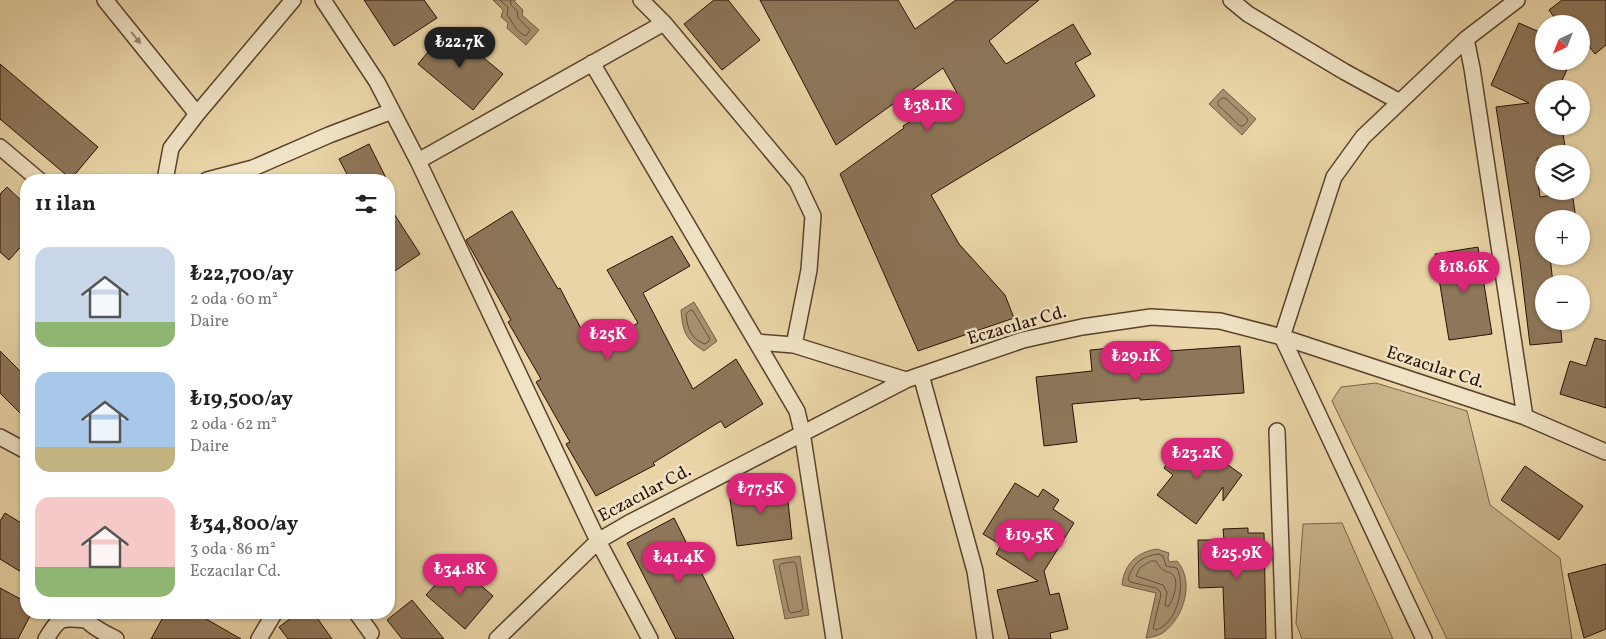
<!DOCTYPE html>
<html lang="tr">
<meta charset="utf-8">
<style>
:root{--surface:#fff;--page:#f2f2f2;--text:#222;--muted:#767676;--accent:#db2777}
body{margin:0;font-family:Vollkorn,serif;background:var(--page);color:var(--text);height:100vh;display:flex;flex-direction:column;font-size:19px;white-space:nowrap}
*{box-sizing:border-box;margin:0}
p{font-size:16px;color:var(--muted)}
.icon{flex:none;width:28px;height:28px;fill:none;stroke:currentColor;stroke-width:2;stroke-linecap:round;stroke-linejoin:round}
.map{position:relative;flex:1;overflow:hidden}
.side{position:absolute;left:20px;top:174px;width:375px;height:445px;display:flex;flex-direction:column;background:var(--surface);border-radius:20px;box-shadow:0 1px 4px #0004}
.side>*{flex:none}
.needle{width:32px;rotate:223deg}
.tools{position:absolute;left:1535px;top:15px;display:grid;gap:10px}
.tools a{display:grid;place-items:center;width:55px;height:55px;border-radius:50%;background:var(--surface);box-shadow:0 1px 4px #0004;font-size:25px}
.price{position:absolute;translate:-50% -42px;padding:0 11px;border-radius:18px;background:var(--accent);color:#fff;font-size:16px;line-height:32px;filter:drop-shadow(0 1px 2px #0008)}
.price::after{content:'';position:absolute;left:50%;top:30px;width:15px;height:11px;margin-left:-8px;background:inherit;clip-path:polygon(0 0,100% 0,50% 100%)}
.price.current{background:#222;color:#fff}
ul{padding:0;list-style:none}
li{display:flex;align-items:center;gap:15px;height:125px;padding:0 15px}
li span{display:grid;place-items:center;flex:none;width:140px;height:100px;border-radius:15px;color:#555}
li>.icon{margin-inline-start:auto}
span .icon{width:60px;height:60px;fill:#fffc;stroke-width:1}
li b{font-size:21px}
h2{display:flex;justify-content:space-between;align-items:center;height:60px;padding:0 15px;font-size:21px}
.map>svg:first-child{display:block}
.green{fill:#c8b38b;stroke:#796248}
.water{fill:#a7916f;stroke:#755d45}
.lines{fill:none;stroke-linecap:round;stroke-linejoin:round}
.shore{stroke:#68503a;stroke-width:1}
.building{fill:#8d7659;stroke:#2a1005}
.street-casing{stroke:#5a412d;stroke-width:18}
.street{stroke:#f0e3c5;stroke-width:15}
.oneway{fill:#97846f}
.labels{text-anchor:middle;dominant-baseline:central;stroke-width:5;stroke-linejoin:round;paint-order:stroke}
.street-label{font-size:18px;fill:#2a1005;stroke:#f0e3c5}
</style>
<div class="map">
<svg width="1606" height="639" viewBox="0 0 1606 639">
<rect width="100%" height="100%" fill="#e8d4a6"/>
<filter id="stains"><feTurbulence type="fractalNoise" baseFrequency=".004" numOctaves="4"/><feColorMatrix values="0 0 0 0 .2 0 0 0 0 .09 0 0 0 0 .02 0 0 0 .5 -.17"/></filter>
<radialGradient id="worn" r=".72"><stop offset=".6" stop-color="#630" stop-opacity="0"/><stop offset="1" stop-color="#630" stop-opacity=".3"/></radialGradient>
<!-- green -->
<path class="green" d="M 1376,383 L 1467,411 L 1490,505 L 1560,558 L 1572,639 L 1447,639 L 1332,401 L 1341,387 Z
M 1342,523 L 1393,639 L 1302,639 L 1296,623 L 1303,524 Z"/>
<!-- water -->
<path class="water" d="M 493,0 L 515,0 L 515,2 L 523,10 L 522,15 L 539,30 L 526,45 L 507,28 L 508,23 L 501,17 L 503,10 Z
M 1223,89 L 1256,119 L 1242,135 L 1209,104 Z
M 694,302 L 717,341 L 704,351 C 685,339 683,332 681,310 Z
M 1157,549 L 1169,553 L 1168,558 L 1169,562 L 1177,561 C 1195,581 1184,617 1164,632 C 1159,636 1152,637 1146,638 L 1156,593 L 1122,585 C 1124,564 1137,552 1157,549 Z
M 800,556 L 809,615 L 785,619 L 773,560 Z"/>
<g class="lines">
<!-- shore -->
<path class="shore" d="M 500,0 L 508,7 L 507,15 C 514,23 515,32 526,36 L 530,30 L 518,18 L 517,11 L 511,5 L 510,0
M 1222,98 L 1225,98 L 1247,118 L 1248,121 L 1243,126 L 1240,126 L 1218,105 L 1218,102 Z
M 691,310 L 693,311 L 710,339 L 709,341 L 705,344 C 691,339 687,328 686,314 Z
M 1158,554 L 1163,556 L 1166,566 L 1177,568 C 1186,587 1177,623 1156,630 L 1153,628 L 1161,595 L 1160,591 L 1156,588 L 1130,582 L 1128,579 C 1132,564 1142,556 1158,554 Z
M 1151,561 L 1156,561 C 1163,575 1170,570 1174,576 C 1179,584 1173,600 1168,607 L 1165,605 L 1167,592 L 1163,585 L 1136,576 L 1140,568 Z
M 794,562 L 796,564 L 803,609 L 801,611 L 791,613 L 789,611 L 779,566 L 781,564 Z"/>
</g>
<!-- building -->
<path class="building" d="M 364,0 L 424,0 L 437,18 L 394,46 Z
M 714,0 L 728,0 L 760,40 L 722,70 L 684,24 Z
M 760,0 L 898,0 L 915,29 L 956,0 L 1039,0 L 989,41 L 1006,64 L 1073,24 L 1091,54 L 1075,63 L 1095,96 L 931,195 L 959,244 L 1005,295 L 1014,318 L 918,351 L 840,174 L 904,128 L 903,126 L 957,93 L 943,68 L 836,145 Z
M 1562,0 L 1606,0 L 1606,45 L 1595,54 L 1581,36 L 1581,24 L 1559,24 L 1549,10 Z
M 1519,23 L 1544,34 L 1544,61 L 1571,61 L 1558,89 L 1544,89 L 1544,126 L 1562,126 L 1566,154 L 1544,154 L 1544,158 L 1537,158 L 1539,171 L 1537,172 L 1540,197 L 1572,192 L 1576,219 L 1544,219 L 1544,256 L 1550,256 L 1553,284 L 1544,284 L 1544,321 L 1560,321 L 1562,342 L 1530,345 L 1520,262 L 1496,107 L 1529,103 L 1491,85 Z
M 448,28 L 503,74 L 473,110 L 418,64 Z
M 0,64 L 98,147 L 71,179 L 0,119 Z
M 369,144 L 387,180 L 350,180 L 339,159 Z
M 7,187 L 26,205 L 26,241 L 9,260 L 0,252 L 0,194 Z
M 389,206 L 420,254 L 389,275 Z
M 512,211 L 558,289 L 560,288 L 592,350 L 638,323 L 607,270 L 672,236 L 690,266 L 643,293 L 693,389 L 736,359 L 763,404 L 725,428 L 721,421 L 653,463 L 655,465 L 596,496 L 566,444 L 570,442 L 536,382 L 541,379 L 508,322 L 511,320 L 466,240 Z
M 1478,247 L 1492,334 L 1449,340 L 1435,254 Z
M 1595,338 L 1606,341 L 1606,408 L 1560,394 L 1570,361 L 1586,366 Z
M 1240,346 L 1244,393 L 1140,400 L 1140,398 L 1072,404 L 1077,442 L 1044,446 L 1036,377 L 1092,371 L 1090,350 L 1124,347 L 1125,354 Z
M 0,351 L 26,377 L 26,419 L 0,393 Z
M 1191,438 L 1242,475 L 1223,501 L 1223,487 L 1196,524 L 1157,495 L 1173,475 L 1164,468 L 1178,448 L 1182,451 Z
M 1525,466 L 1583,506 L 1559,540 L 1501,500 Z
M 786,483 L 792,539 L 737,546 L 729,493 Z
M 1015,483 L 1038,497 L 1043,489 L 1059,500 L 1053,509 L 1074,523 L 1044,571 L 1050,595 L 1059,593 L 1068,629 L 1050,633 L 1051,639 L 1009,639 L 997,590 L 1038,581 L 996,554 L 1001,545 L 983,534 Z
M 5,513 L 26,526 L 26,575 L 0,559 L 0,521 Z
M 674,518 L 712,594 L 734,639 L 676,639 L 627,543 Z
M 1248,528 L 1248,533 L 1264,533 L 1266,639 L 1225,639 L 1223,587 L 1199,588 L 1198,540 L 1224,540 L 1223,529 Z
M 455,563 L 493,596 L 465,629 L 426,595 Z
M 1606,564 L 1606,629 L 1584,638 L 1568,574 Z
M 0,588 L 26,602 L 26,612 L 32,612 L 18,639 L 0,639 Z
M 412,600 L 444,639 L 402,639 L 387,620 Z
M 166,612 L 194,612 L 241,639 L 151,639 Z
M 299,612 L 313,612 L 332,639 L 288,639 L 279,627 Z"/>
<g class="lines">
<defs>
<path id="street" d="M 105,0 L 197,114
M 323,0 L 377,82 L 418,161 L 598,541 L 650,639
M 641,0 L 664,23 L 797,182 L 813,216 L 809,270 L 794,345
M 1231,0 L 1248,14 L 1345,72 L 1400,102
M 1466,39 L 1472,68 L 1525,417
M 592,63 L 797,411 L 802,432 L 834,639
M 0,147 L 39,180
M 418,161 L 664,23
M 165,180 L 171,148 L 197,114 L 293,0
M 207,180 L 253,168 L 329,135 L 392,111
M 757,342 L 794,345 L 906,380
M 921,375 L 975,571 L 985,639
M 1277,431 L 1284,639
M 0,437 L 26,451
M 81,612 C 88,626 103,632 116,639
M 356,612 L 371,633
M 46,639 C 59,618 60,617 85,620
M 259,639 L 275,612
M 497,639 L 598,541 L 629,523 L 906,380 L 1023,340 L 1082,327 L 1151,317 L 1220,321 L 1282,337 L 1525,417 L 1606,452
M 1424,639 L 1282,337 L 1334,177 L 1363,137 L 1466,39 L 1517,0"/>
</defs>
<!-- street casing -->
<use href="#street" class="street-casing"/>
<!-- street -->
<use href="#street" class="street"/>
</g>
<!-- one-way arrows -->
<defs><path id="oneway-solid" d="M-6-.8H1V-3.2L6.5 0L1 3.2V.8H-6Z" transform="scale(1.25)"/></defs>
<use class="oneway" href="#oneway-solid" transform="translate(136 38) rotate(51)"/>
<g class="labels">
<!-- street labels -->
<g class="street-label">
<text transform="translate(1017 326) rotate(-16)">Eczacılar Cd.</text>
<text transform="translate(1435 368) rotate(18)">Eczacılar Cd.</text>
<text transform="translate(645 494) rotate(-28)">Eczacılar Cd.</text>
</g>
</g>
<rect width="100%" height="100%" filter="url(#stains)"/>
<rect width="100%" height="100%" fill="url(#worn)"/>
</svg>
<div class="tools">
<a><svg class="needle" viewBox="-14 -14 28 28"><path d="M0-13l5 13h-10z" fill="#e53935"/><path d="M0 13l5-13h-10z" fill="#767676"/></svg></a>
<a><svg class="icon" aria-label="locate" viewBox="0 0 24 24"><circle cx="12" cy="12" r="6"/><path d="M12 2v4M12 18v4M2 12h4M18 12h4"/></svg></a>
<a><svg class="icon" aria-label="layers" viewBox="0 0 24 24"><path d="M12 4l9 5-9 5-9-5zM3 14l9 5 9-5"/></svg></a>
<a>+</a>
<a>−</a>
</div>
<b class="price current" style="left:460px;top:69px">₺22.7K</b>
<b class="price" style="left:928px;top:132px">₺38.1K</b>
<b class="price" style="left:1464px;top:294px">₺18.6K</b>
<b class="price" style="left:608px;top:361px">₺25K</b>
<b class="price" style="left:1136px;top:383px">₺29.1K</b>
<b class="price" style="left:1197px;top:480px">₺23.2K</b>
<b class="price" style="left:761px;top:515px">₺77.5K</b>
<b class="price" style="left:1030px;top:562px">₺19.5K</b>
<b class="price" style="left:1237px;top:580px">₺25.9K</b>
<b class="price" style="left:679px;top:584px">₺41.4K</b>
<b class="price" style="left:460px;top:596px">₺34.8K</b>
<section class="side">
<h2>11 ilan<svg class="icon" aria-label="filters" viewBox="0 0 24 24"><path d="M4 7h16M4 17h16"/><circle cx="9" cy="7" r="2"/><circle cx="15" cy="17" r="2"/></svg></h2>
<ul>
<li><span style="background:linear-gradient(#c9d6e8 75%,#8fb573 0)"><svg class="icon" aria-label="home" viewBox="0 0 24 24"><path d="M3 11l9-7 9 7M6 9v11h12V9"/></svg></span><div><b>₺22,700/ay</b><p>2 oda · 60 m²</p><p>Daire</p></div></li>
<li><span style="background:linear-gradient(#a9c7e8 75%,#c2b280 0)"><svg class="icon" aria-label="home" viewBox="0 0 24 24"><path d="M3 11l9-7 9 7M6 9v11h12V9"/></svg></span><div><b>₺19,500/ay</b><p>2 oda · 62 m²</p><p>Daire</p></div></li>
<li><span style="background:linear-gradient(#f6c9c9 70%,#8fb573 0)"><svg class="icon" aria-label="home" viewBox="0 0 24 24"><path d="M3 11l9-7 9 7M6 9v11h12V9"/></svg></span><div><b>₺34,800/ay</b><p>3 oda · 86 m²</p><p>Eczacılar Cd.</p></div></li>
</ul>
</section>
</div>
